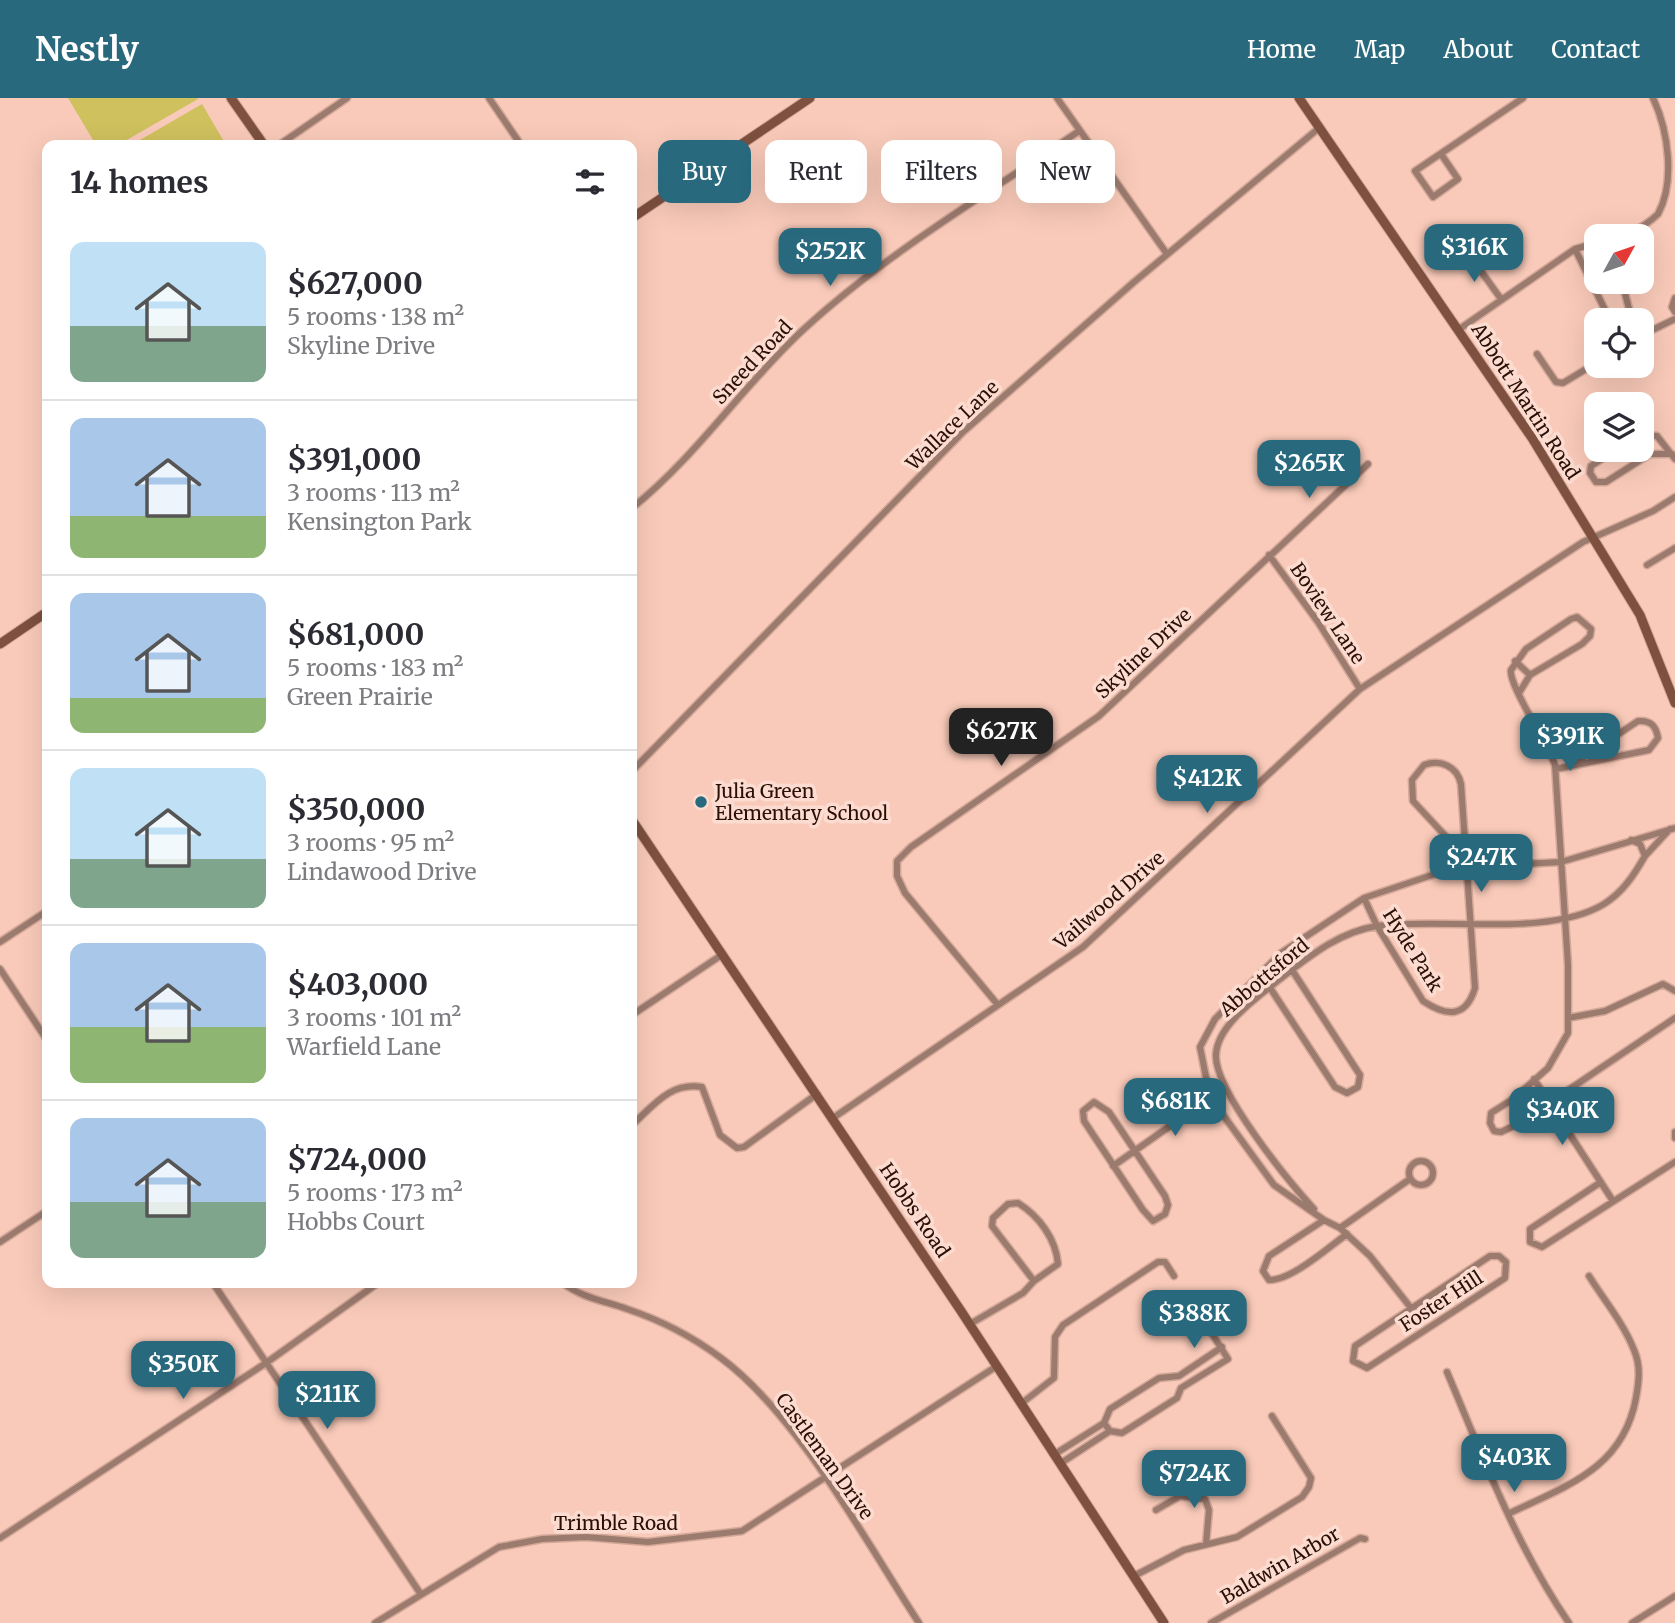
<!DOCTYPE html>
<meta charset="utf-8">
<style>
:root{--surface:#fff;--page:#f7f7f7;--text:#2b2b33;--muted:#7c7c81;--line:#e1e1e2;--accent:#28697d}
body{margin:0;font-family:Merriweather,serif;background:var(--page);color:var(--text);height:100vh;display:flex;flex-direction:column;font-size:26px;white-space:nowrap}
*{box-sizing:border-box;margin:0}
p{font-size:23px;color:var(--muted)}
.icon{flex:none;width:38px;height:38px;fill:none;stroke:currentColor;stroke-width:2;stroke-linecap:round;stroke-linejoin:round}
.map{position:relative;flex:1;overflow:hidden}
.panel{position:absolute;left:42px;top:42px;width:595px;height:1148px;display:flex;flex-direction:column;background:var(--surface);border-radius:14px;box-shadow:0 7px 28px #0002}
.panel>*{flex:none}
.top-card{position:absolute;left:658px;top:42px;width:665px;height:63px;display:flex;gap:14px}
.needle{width:46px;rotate:50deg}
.buttons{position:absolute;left:1584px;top:126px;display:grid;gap:14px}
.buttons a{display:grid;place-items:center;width:70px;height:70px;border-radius:14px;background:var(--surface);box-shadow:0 7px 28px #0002;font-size:35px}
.price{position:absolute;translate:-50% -60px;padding:0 16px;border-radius:14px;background:var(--accent);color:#fff;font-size:23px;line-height:46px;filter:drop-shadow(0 2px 4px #0008)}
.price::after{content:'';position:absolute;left:50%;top:42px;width:21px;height:16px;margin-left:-10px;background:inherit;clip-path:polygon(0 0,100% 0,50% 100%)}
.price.active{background:#222;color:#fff}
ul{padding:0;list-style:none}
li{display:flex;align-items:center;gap:21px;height:175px;padding:0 28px}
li+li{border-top:2px solid var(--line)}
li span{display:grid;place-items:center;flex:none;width:196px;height:140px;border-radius:14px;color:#555}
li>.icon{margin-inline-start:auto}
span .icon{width:84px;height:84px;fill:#fffc;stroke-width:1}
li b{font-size:30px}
h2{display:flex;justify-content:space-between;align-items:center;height:84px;padding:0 28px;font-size:30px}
.tag{padding:0 24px;border-radius:14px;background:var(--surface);box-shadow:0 7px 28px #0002;font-size:24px;line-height:63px}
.tag.active{background:var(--accent);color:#fff}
header{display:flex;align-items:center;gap:42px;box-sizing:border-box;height:98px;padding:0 35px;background:var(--accent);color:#fff}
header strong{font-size:33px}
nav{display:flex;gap:38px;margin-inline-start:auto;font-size:24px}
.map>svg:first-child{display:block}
.green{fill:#cfc15e}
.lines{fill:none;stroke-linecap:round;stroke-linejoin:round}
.street-casing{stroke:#d4a899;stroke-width:9}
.secondary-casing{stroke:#d4a899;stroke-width:11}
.street{stroke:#9c7b6f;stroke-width:6}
.secondary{stroke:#7d503f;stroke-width:9}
.poi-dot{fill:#28697d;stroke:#fcdcd0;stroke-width:2.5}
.labels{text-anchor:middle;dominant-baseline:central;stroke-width:7;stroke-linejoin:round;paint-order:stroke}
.street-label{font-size:19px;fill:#2a0f05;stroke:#fcdcd0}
.poi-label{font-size:19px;fill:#2a0f05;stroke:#fcdcd0;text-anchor:start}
</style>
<header>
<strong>Nestly</strong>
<nav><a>Home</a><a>Map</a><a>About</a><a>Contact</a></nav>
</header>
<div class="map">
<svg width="1675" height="1525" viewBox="0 0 1675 1525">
<rect width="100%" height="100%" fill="#f9cab9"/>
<!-- green -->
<path class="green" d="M 68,0 L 197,0 L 198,1 L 118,47 L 96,47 Z
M 202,6 L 226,47 L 144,47 L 140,42 Z"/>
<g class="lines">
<defs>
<path id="street" d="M 489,0 L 521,47
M 1057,0 L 1167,156
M 279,47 L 347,0
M 1441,56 L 1458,81 L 1433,99 L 1415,73 L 1523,0
M1453 146a10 10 0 1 1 20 0a10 10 0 1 1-20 0Z
M 1626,138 C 1637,132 1649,125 1658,116 C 1675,85 1669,34 1653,0
M 1575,151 L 1610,222
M 1468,155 L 1501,201
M 1622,184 L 1632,222
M 1675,200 L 1672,209 L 1675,214
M 1458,232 L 1575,151 L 1596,145
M 1642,237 L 1675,221
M 1537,256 L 1556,284 L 1563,285 L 1596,265
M 1642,337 L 1657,338 L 1675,361
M 1616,352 L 1591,368 L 1590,375 L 1596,384 L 1606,384 L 1650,356 L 1672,356
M 632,410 C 697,358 743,287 804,231 C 888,154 986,97 1079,33
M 1269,457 L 1318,524 L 1360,591
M 1647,467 L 1675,450
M 1515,563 L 1530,577
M 1519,595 L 1530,577 L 1582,546 L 1590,538 L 1591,531 L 1577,519 L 1571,521 L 1526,551 L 1511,572 C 1508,586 1548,646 1555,667 L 1568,867 L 1568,935 L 1548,970 L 1513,1001 L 1491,1015 L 1490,1025 L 1494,1033 L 1501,1034 L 1518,1026 L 1675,920
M 1556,671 L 1649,652 L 1658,640 C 1656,628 1651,622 1638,623 L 1575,665
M 632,673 L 963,334 L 1134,184 L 1319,30
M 1645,758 L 1670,731
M 1364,800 L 1377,828 L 1423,903 C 1447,919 1466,920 1475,890 L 1461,686 C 1457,668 1440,661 1424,667 L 1412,682 L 1413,703 L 1465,759
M 0,844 L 47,813
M 0,871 L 47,942
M 1261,876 L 1335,989 L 1347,995 L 1358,989 L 1360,977 L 1281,855
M 998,907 L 905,795 L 897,778 L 897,763 L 911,749 L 1099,618 L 1368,366
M 632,917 L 723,856
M 1568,920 L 1605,913 L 1663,886 L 1675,893
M 1534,981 L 1613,1103
M 1094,1004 L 1109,1014 L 1165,1098 L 1168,1107 L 1165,1116 L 1153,1123 L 1143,1112 L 1084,1023 L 1083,1013 Z
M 833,1020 L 1083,849 L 1360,591 L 1583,444 L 1653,413 L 1675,399
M 632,1027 C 654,1007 670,984 702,989 L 720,1037 L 737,1050 L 744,1049 L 817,996
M 1675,1034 L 1675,1040
M1409 1075a12 12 0 1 1 24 0a12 12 0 1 1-24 0Z
M 1113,1068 L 1223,991
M 1601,1084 L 1530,1131 L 1530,1144 L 1542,1149 L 1675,1064
M 1314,1111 C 1289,1084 1213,991 1216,956 C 1218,926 1259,898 1280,881 C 1310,858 1339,834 1377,828 C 1442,819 1548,840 1604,806 C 1623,794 1634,777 1645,758 L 1640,746 L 1631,742
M 1324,1122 L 1269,1158 L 1263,1173 L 1269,1182 C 1291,1183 1329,1149 1347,1136
M 1340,1130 L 1410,1081
M 0,1144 L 47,1113
M 1490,1158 L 1499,1158 L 1506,1164 L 1505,1180 L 1367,1270 L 1353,1263 L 1355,1248 Z
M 213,1185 L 420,1495
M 563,1185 C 582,1200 605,1203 627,1211 C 660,1222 693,1239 721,1260 C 798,1317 866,1444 919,1525
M 1411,1210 L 1370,1158 L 1340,1130 L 1324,1122 L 1274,1087 L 1210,999 L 1200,949 L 1215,921 L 1281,855 L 1364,800 L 1441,774 L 1465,769 L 1561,764 L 1675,730
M 970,1226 L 1023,1195 L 1034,1183 L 992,1128 L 993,1120 L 1008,1106 L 1018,1105 C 1039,1118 1056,1141 1058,1166 L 1034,1183
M 1447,1274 C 1483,1359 1516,1448 1569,1525
M 1022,1305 L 1054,1280 L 1055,1239 L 1063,1227 L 1158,1164 L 1165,1164 L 1174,1178
M 1104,1325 L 1110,1333 L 1122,1335 L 1177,1300 L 1181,1290 L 1228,1261 L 1192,1204
M 1104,1325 L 1110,1311 L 1159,1280 L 1179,1278 L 1222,1249
M 1055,1356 L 1104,1325
M 1061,1365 L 1110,1333
M 1156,1412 L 1180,1398 L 1205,1401 L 1209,1412 L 1206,1446
M 1508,1416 C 1566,1388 1623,1371 1636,1300 C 1639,1283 1641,1268 1634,1252 C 1624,1226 1604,1202 1589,1178
M 0,1440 L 266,1265 L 378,1185
M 1134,1478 L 1184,1452 L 1237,1439 L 1302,1399 L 1309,1389 L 1311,1380 L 1272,1318
M 375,1525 L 499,1449 L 542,1441 L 586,1439 L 648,1444 L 742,1433 L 997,1268
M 1211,1525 L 1360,1440 L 1365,1441
M 1632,1525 L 1675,1498"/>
<path id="secondary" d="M 231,0 L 264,47
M 1299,0 L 1532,340 L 1640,517 L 1675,605
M 632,120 L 810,0
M 0,546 L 47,514
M 632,722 L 961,1213 L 1164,1525"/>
</defs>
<!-- street casing -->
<use href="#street" class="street-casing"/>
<!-- secondary casing -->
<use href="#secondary" class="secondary-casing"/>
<!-- street -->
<use href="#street" class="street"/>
<!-- secondary -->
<use href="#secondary" class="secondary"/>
</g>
<!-- markers -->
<circle class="poi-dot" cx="701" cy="704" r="7"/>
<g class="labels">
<!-- street labels -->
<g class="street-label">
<text transform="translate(752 264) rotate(-47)">Sneed Road</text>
<text transform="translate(1526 303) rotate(57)">Abbott Martin Road</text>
<text transform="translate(952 327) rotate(-44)">Wallace Lane</text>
<text transform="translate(1328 515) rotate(56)">Boview Lane</text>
<text transform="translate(1143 555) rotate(-43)">Skyline Drive</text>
<text transform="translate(1109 802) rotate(-41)">Vailwood Drive</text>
<text transform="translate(1413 852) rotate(58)">Hyde Park</text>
<text transform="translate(1264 879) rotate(-40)">Abbottsford</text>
<text transform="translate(915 1112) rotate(56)">Hobbs Road</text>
<text transform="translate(1441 1203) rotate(-33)">Foster Hill</text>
<text transform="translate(825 1358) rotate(54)">Castleman Drive</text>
<text x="616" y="1425">Trimble Road</text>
<text transform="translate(1280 1467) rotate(-30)">Baldwin Arbor</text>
</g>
<!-- poi labels -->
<g class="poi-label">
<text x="715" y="693">Julia Green<tspan x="715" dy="22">Elementary School</tspan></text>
</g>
</g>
</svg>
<div class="buttons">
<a><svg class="needle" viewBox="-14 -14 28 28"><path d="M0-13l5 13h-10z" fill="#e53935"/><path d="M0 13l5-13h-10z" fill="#7c7c81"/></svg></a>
<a><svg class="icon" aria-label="locate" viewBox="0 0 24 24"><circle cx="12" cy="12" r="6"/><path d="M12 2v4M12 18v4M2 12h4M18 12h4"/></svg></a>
<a><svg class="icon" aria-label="layers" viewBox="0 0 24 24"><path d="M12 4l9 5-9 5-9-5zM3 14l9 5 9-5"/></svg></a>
</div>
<b class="price" style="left:1474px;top:186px">$316K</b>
<b class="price" style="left:830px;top:190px">$252K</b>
<b class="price" style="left:1309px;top:402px">$265K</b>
<b class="price active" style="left:1001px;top:670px">$627K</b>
<b class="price" style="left:1570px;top:675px">$391K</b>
<b class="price" style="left:1207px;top:717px">$412K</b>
<b class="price" style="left:1481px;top:796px">$247K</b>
<b class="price" style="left:1175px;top:1040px">$681K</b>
<b class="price" style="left:1562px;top:1049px">$340K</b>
<b class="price" style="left:1194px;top:1252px">$388K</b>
<b class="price" style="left:183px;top:1303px">$350K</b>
<b class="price" style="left:327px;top:1333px">$211K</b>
<b class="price" style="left:1514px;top:1396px">$403K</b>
<b class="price" style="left:1194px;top:1412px">$724K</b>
<div class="top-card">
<a class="tag active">Buy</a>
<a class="tag">Rent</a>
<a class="tag">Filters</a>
<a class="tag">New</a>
</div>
<section class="panel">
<h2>14 homes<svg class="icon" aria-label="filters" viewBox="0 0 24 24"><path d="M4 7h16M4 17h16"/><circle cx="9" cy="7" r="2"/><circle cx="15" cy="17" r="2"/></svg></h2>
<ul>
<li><span style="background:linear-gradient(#bfe0f5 60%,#7fa58c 0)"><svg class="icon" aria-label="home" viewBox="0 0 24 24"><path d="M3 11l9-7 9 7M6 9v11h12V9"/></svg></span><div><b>$627,000</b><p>5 rooms · 138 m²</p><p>Skyline Drive</p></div></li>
<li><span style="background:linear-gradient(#a9c7e8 70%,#8fb573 0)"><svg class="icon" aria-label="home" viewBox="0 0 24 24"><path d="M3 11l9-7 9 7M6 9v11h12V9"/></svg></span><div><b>$391,000</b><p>3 rooms · 113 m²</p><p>Kensington Park</p></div></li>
<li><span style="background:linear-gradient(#a9c7e8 75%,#8fb573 0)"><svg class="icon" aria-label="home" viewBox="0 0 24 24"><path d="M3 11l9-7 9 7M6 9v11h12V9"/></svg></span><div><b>$681,000</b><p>5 rooms · 183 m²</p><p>Green Prairie</p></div></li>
<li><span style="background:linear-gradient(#bfe0f5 65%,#7fa58c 0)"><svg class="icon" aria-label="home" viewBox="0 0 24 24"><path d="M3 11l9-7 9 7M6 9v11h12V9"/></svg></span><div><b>$350,000</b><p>3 rooms · 95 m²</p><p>Lindawood Drive</p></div></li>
<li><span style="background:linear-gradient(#a9c7e8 60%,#8fb573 0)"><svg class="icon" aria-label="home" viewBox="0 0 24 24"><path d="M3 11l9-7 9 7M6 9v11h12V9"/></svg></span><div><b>$403,000</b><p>3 rooms · 101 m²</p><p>Warfield Lane</p></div></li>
<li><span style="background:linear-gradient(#a9c7e8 60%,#7fa58c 0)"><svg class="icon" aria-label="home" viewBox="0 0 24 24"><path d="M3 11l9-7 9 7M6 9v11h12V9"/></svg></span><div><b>$724,000</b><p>5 rooms · 173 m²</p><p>Hobbs Court</p></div></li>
</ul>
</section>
</div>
